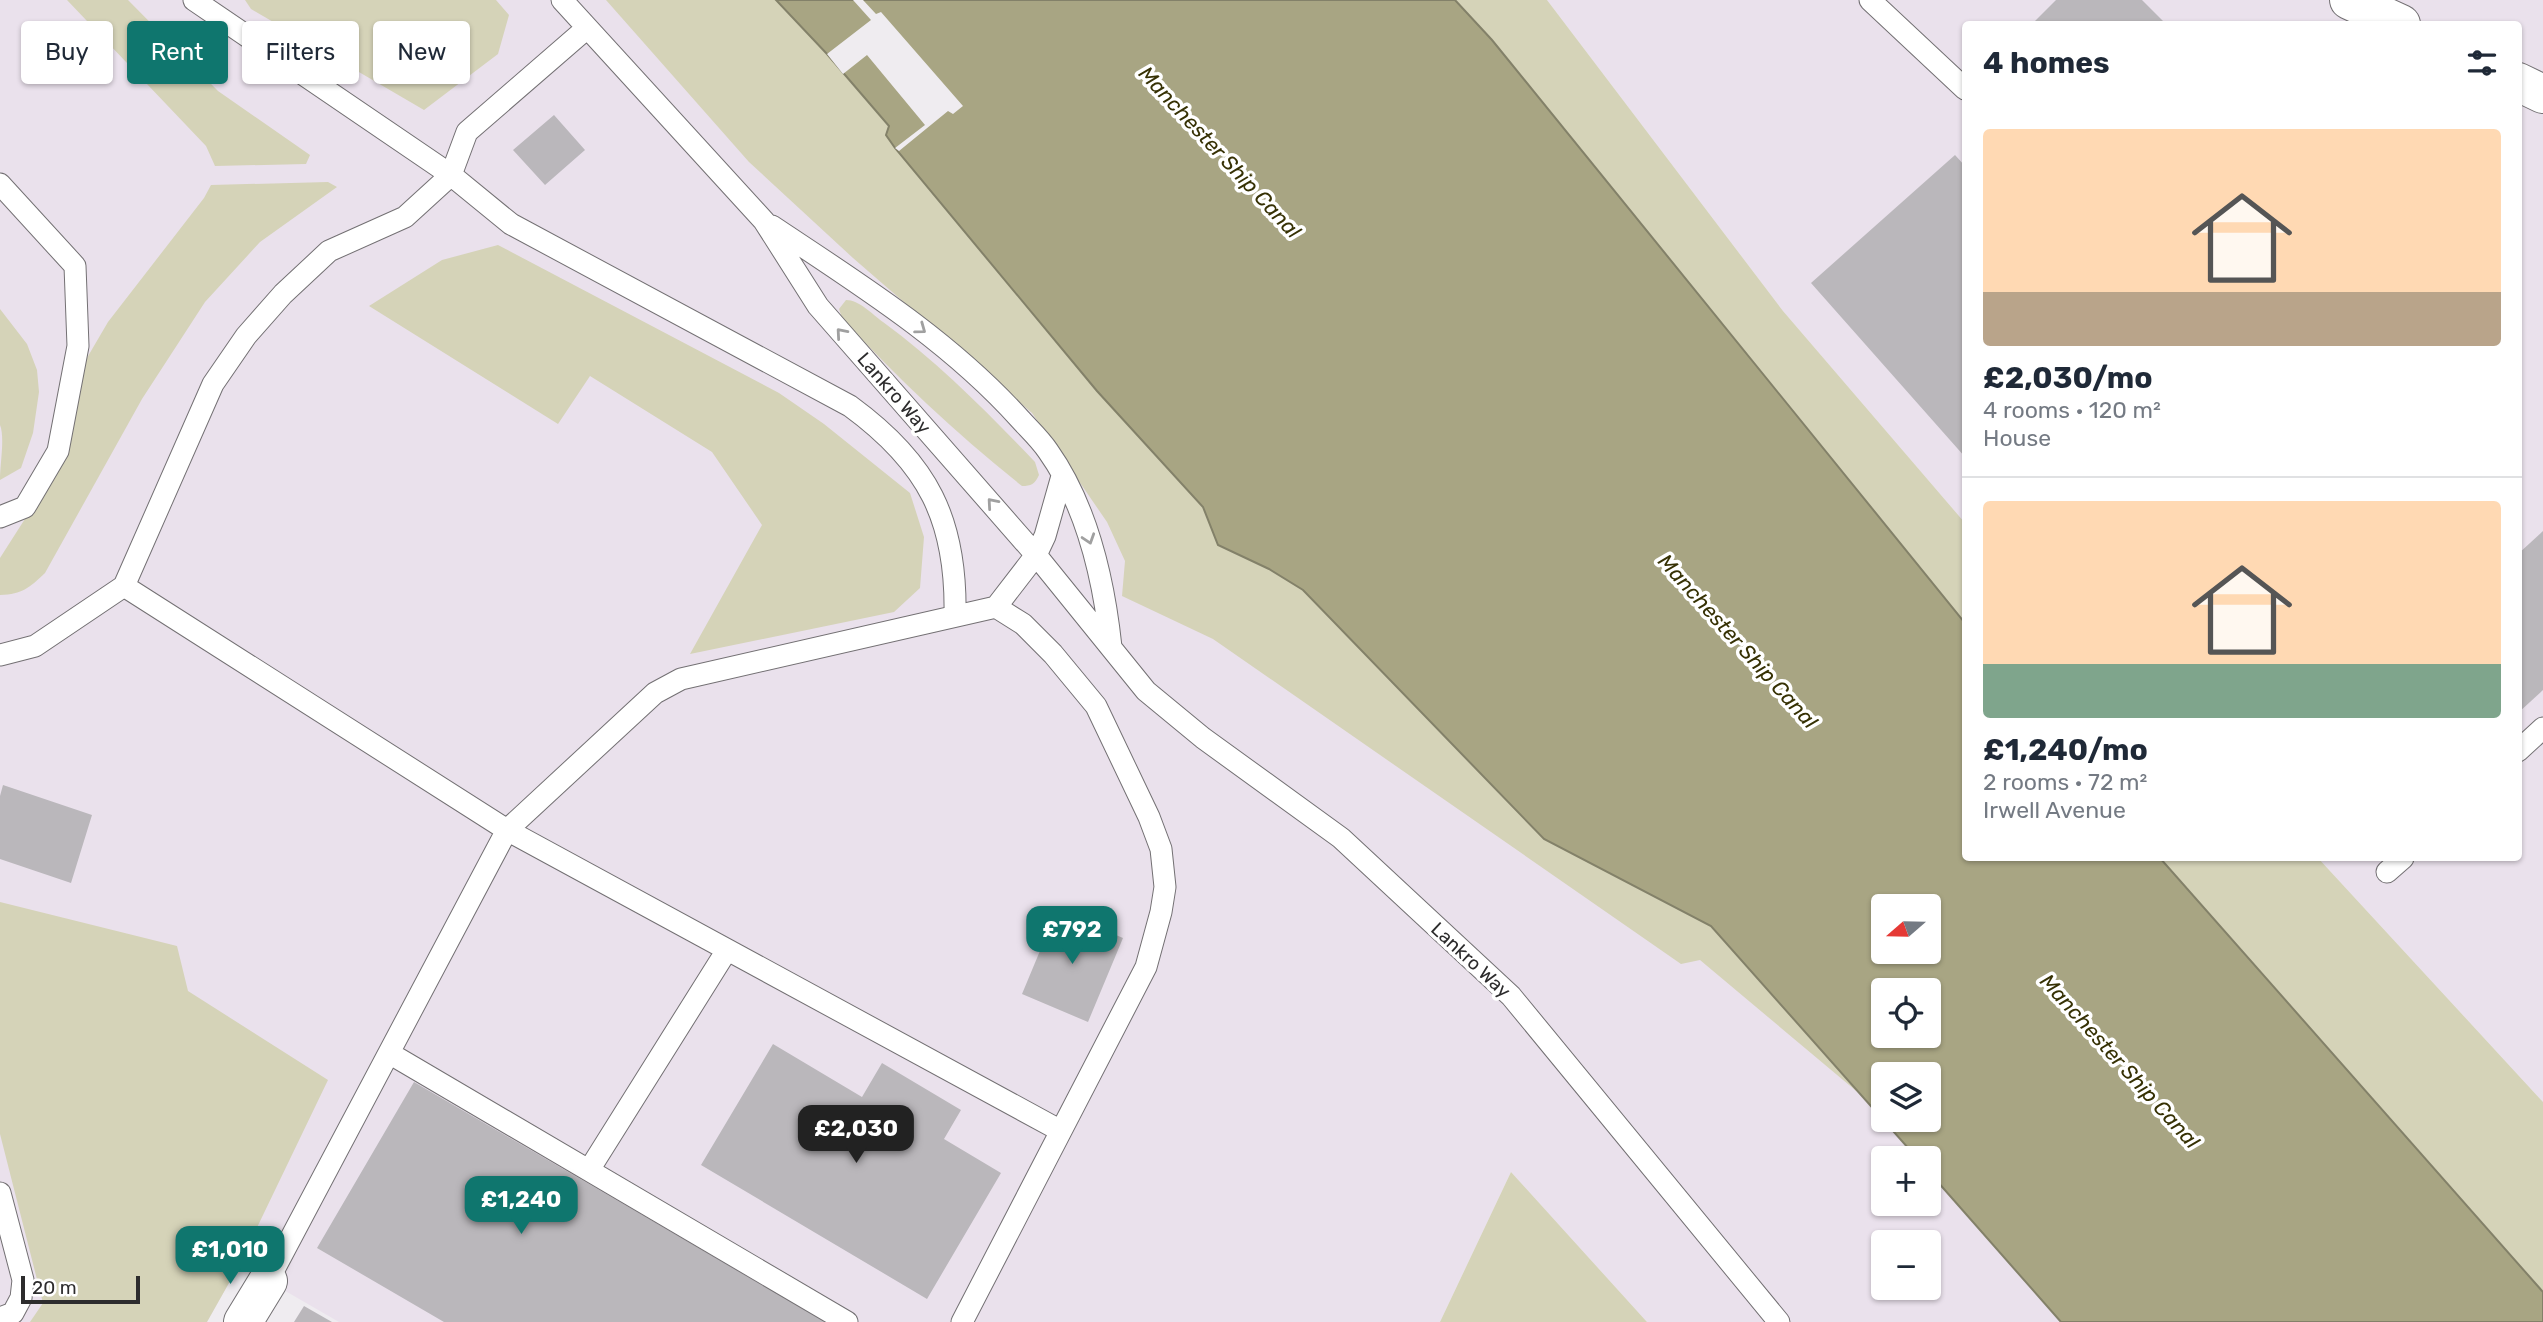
<!DOCTYPE html>
<meta charset="utf-8">
<style>
:root{--surface:#fff;--page:#f2f2f3;--text:#1f2937;--muted:#747a83;--line:#e0e1e3;--accent:#0f766e}
body{margin:0;font-family:Rubik,sans-serif;background:var(--page);color:var(--text);height:100vh;display:flex;flex-direction:column;font-size:26px;white-space:nowrap}
*{box-sizing:border-box;margin:0}
p{font-size:23px;color:var(--muted)}
.icon{flex:none;width:38px;height:38px;fill:none;stroke:currentColor;stroke-width:2;stroke-linecap:round;stroke-linejoin:round}
.map{position:relative;flex:1;overflow:hidden}
.details{position:absolute;left:1962px;top:21px;width:560px;height:840px;display:flex;flex-direction:column;background:var(--surface);border-radius:7px;box-shadow:0 2px 5px #0004}
.details>*{flex:none}
.top-card{position:absolute;left:21px;top:21px;width:665px;height:63px;display:flex;gap:14px}
.needle{width:46px;rotate:250deg}
.tools{position:absolute;left:1871px;top:894px;display:grid;gap:14px}
.tools a{display:grid;place-items:center;width:70px;height:70px;border-radius:7px;background:var(--surface);box-shadow:0 2px 5px #0004;font-size:35px}
.scale{position:absolute;left:21px;bottom:18px;width:119px;box-sizing:border-box;padding-left:7px;border:4px solid #2d2c2d;border-top:0;font-size:19px;line-height:24px;white-space:nowrap;color:#2d2c2d;-webkit-text-stroke:5px #fff;paint-order:stroke}
.price{position:absolute;translate:-50% -60px;padding:0 16px;border-radius:14px;background:var(--accent);color:#fff;font-size:23px;line-height:46px;filter:drop-shadow(0 2px 4px #0008)}
.price::after{content:'';position:absolute;left:50%;top:42px;width:21px;height:16px;margin-left:-10px;background:inherit;clip-path:polygon(0 0,100% 0,50% 100%)}
.price.selected{background:#222;color:#fff}
ul{padding:0;list-style:none}
li{display:grid;align-content:center;gap:14px;height:371px;padding:0 21px}
li+li{border-top:2px solid var(--line)}
li span{display:grid;place-items:center;height:217px;border-radius:7px;color:#555}
li>.icon{margin-inline-start:auto}
span .icon{width:126px;height:126px;fill:#fffc;stroke-width:1}
li b{font-size:30px}
h2{display:flex;justify-content:space-between;align-items:center;height:84px;padding:0 21px;font-size:30px}
.pill{padding:0 24px;border-radius:7px;background:var(--surface);box-shadow:0 2px 5px #0004;font-size:24px;line-height:63px}
.pill.selected{background:var(--accent);color:#fff}
.map>svg:first-child{display:block}
.built{fill:#eae1ec;fill-rule:evenodd}
.green{fill:#d5d3b8}
.water{fill:#a8a583;stroke:#838169;stroke-width:2;fill-rule:evenodd}
.pier{fill:#efecf0}
.building{fill:#bab7bb}
.lines{fill:none;stroke-linecap:round;stroke-linejoin:round}
.lane-casing{stroke:#737073;stroke-width:23}
.street-casing{stroke:#737073;stroke-width:40}
.lane{stroke:#fff;stroke-width:21}
.street{stroke:#fff;stroke-width:38}
.oneway{stroke:#a0a0a0}
.labels{text-anchor:middle;dominant-baseline:central;stroke-width:7;stroke-linejoin:round;paint-order:stroke}
.street-label{font-size:19px;fill:#2d2c2d;stroke:#fff}
.water-label{font-size:21px;font-style:italic;fill:#363104;stroke:#fff}
</style>
<div class="map">
<svg width="2543" height="1322" viewBox="0 0 2543 1322">
<rect width="100%" height="100%" fill="#efecf0"/>
<!-- built -->
<path class="built" d="M 0,0 L 776,0 L 827,54 L 889,126 L 886,135 L 895,148 L 1203,507 L 1218,545 L 1269,569 L 1303,590 L 1544,839 L 1711,926 L 1917,1158 L 1883,1158 L 1883,1204 L 1928,1204 L 1929,1172 L 2061,1322 L 1647,1322 L 1511,1172 L 1440,1322 L 339,1322 L 268,1281 L 238,1267 L 207,1322 L 0,1322 ZM 1883,1242 L 1928,1242 L 1928,1288 L 1883,1288 Z
M 1547,0 L 2543,0 L 2543,1102 L 2318,858 L 2518,858 L 2518,24 L 1965,24 L 1965,523 L 1783,311 Z"/>
<!-- green -->
<path class="green" d="M 67,0 L 128,0 L 218,91 L 310,155 L 306,164 L 215,166 L 206,146 Z
M 245,0 L 496,0 L 509,15 L 498,54 L 424,110 L 251,9 Z
M 606,0 L 776,0 L 827,54 L 889,126 L 886,135 L 895,148 L 1097,391 L 1203,507 L 1218,545 L 1269,569 L 1303,590 L 1544,839 L 1711,926 L 1861,1095 L 1700,960 L 1681,964 L 1213,639 L 1122,596 L 1125,561 L 1107,522 L 1032,413 L 853,258 L 749,162 Z
M 1455,0 L 1547,0 L 1783,311 L 1965,523 L 1965,623 L 1492,40 Z
M 328,182 L 337,187 L 260,242 L 205,302 L 142,399 L 45,573 C 29,588 23,594 0,595 L 0,558 L 53,475 L 84,363 L 108,322 L 204,198 L 211,185 Z
M 498,245 L 779,393 L 824,424 L 910,493 L 924,537 L 920,588 L 894,612 L 690,654 L 762,525 L 712,452 L 590,376 L 558,424 L 369,306 L 442,260 Z
M 846,300 C 859,300 872,314 883,322 C 939,363 987,412 1035,462 L 1039,475 C 1035,484 1031,486 1022,486 C 957,434 898,379 842,318 L 839,309 Z
M 0,309 L 27,344 L 37,370 L 39,392 L 33,433 L 21,468 L 0,480 C 0,464 5,437 0,425 Z
M 2160,858 L 2318,858 L 2543,1102 L 2543,1292 Z
M 0,902 L 177,946 L 188,991 L 328,1080 L 238,1267 L 207,1322 L 30,1322 L 43,1303 L 0,1134 Z
M 1511,1172 L 1647,1322 L 1440,1322 Z"/>
<!-- water -->
<path class="water" d="M 776,0 L 1455,0 L 1492,40 L 1965,623 L 1965,858 L 2160,858 L 2543,1292 L 2543,1322 L 2061,1322 L 1929,1172 L 1928,1158 L 1917,1158 L 1711,926 L 1544,839 L 1303,590 L 1269,569 L 1218,545 L 1203,507 L 1097,391 L 895,148 L 886,135 L 889,126 L 827,54 ZM 1883,906 L 1928,906 L 1928,952 L 1883,952 ZM 1883,990 L 1928,990 L 1928,1036 L 1883,1036 ZM 1883,1074 L 1928,1074 L 1928,1120 L 1883,1120 Z"/>
<!-- pier -->
<path class="pier" d="M 853,0 L 863,0 L 876,14 L 881,12 L 963,106 L 953,114 L 948,111 L 899,151 L 895,148 L 925,125 L 867,55 L 843,74 L 827,54 L 871,20 Z"/>
<!-- building -->
<path class="building" d="M 2056,0 L 2142,0 L 2166,24 L 2032,24 Z
M 554,115 L 585,150 L 545,185 L 513,150 Z
M 1955,155 L 1965,166 L 1965,457 L 1811,283 Z
M 2543,531 L 2543,690 L 2518,713 L 2518,554 Z
M 3,785 L 92,815 L 71,883 L 0,859 L 0,796 Z
M 1057,910 L 1123,938 L 1088,1022 L 1022,994 Z
M 773,1044 L 862,1097 L 882,1063 L 961,1110 L 944,1139 L 1001,1173 L 927,1299 L 701,1165 Z
M 414,1082 L 826,1322 L 444,1322 L 317,1248 Z
M 304,1306 L 332,1322 L 294,1322 Z"/>
<g class="lines">
<defs>
<path id="lane" d="M 194,0 L 451,175 L 511,224 L 850,406 C 928,463 957,520 955,616
M 562,0 L 764,221 L 818,306 L 1036,555 L 1146,691 L 1203,738 L 1341,838 L 1511,996 L 1779,1322
M 1870,0 L 1965,89
M 0,184 L 75,266 L 78,346 L 58,451 L 25,507 L 0,517
M 772,226 C 859,284 949,340 1020,419 C 1029,429 1040,439 1048,451 C 1087,506 1104,581 1111,647
M 124,586 L 507,830 L 268,1281
M 996,607 L 1036,555 L 1045,536 L 1062,476
M 0,655 L 35,646 L 124,586 L 213,384 L 246,336 L 283,294 L 329,251 L 405,217 L 451,175 L 467,132 L 587,28
M 2518,751 L 2543,728
M 2387,872 L 2403,858
M 389,1053 L 847,1322
M 589,1170 L 727,950
M 0,1193 L 23,1280 L 21,1298 L 13,1313 L 0,1318
M 962,1322 L 1146,967 L 1161,912 L 1165,887 L 1161,849 L 1149,817 L 1096,706 L 1053,654 L 1023,624 L 996,607 L 681,679 L 655,693 L 507,830 L 1061,1131"/>
<path id="street" d="M 2349,0 L 2401,24
M 2518,82 L 2543,94
M 243,1322 L 268,1281"/>
</defs>
<!-- lane casing -->
<use href="#lane" class="lane-casing"/>
<!-- street casing -->
<use href="#street" class="street-casing"/>
<!-- lane -->
<use href="#lane" class="lane"/>
<!-- street -->
<use href="#street" class="street"/>
</g>
<!-- one-way arrows -->
<defs><path id="oneway-chevron" d="M-2-3.5L2.5 0L-2 3.5" fill="none" stroke-width="1.6" stroke-linecap="round" stroke-linejoin="round" transform="scale(1.75)"/></defs>
<g class="oneway">
<use href="#oneway-chevron" transform="translate(921 329) rotate(36)"/>
<use href="#oneway-chevron" transform="translate(841 333) rotate(-131)"/>
<use href="#oneway-chevron" transform="translate(992 503) rotate(-131)"/>
<use href="#oneway-chevron" transform="translate(1089 539) rotate(72)"/>
</g>
<g class="labels">
<!-- street labels -->
<g class="street-label">
<text transform="translate(894 393) rotate(49)">Lankro Way</text>
<text transform="translate(1471 960) rotate(43)">Lankro Way</text>
</g>
<!-- water labels -->
<g class="water-label">
<text transform="translate(1220 152) rotate(47)">Manchester Ship Canal</text>
<text transform="translate(1738 641) rotate(48)">Manchester Ship Canal</text>
<text transform="translate(2120 1061) rotate(48)">Manchester Ship Canal</text>
</g>
</g>
</svg>
<div class="tools">
<a><svg class="needle" viewBox="-14 -14 28 28"><path d="M0-13l5 13h-10z" fill="#e53935"/><path d="M0 13l5-13h-10z" fill="#747a83"/></svg></a>
<a><svg class="icon" aria-label="locate" viewBox="0 0 24 24"><circle cx="12" cy="12" r="6"/><path d="M12 2v4M12 18v4M2 12h4M18 12h4"/></svg></a>
<a><svg class="icon" aria-label="layers" viewBox="0 0 24 24"><path d="M12 4l9 5-9 5-9-5zM3 14l9 5 9-5"/></svg></a>
<a>+</a>
<a>−</a>
</div>
<div class="scale">20 m</div>
<b class="price" style="left:1072px;top:966px">£792</b>
<b class="price selected" style="left:856px;top:1165px">£2,030</b>
<b class="price" style="left:521px;top:1236px">£1,240</b>
<b class="price" style="left:230px;top:1286px">£1,010</b>
<div class="top-card">
<a class="pill">Buy</a>
<a class="pill selected">Rent</a>
<a class="pill">Filters</a>
<a class="pill">New</a>
</div>
<section class="details">
<h2>4 homes<svg class="icon" aria-label="filters" viewBox="0 0 24 24"><path d="M4 7h16M4 17h16"/><circle cx="9" cy="7" r="2"/><circle cx="15" cy="17" r="2"/></svg></h2>
<ul>
<li><span style="background:linear-gradient(#ffd9b3 75%,#b9a48a 0)"><svg class="icon" aria-label="home" viewBox="0 0 24 24"><path d="M3 11l9-7 9 7M6 9v11h12V9"/></svg></span><div><b>£2,030/mo</b><p>4 rooms · 120 m²</p><p>House</p></div></li>
<li><span style="background:linear-gradient(#ffd9b3 75%,#7fa58c 0)"><svg class="icon" aria-label="home" viewBox="0 0 24 24"><path d="M3 11l9-7 9 7M6 9v11h12V9"/></svg></span><div><b>£1,240/mo</b><p>2 rooms · 72 m²</p><p>Irwell Avenue</p></div></li>
</ul>
</section>
</div>
